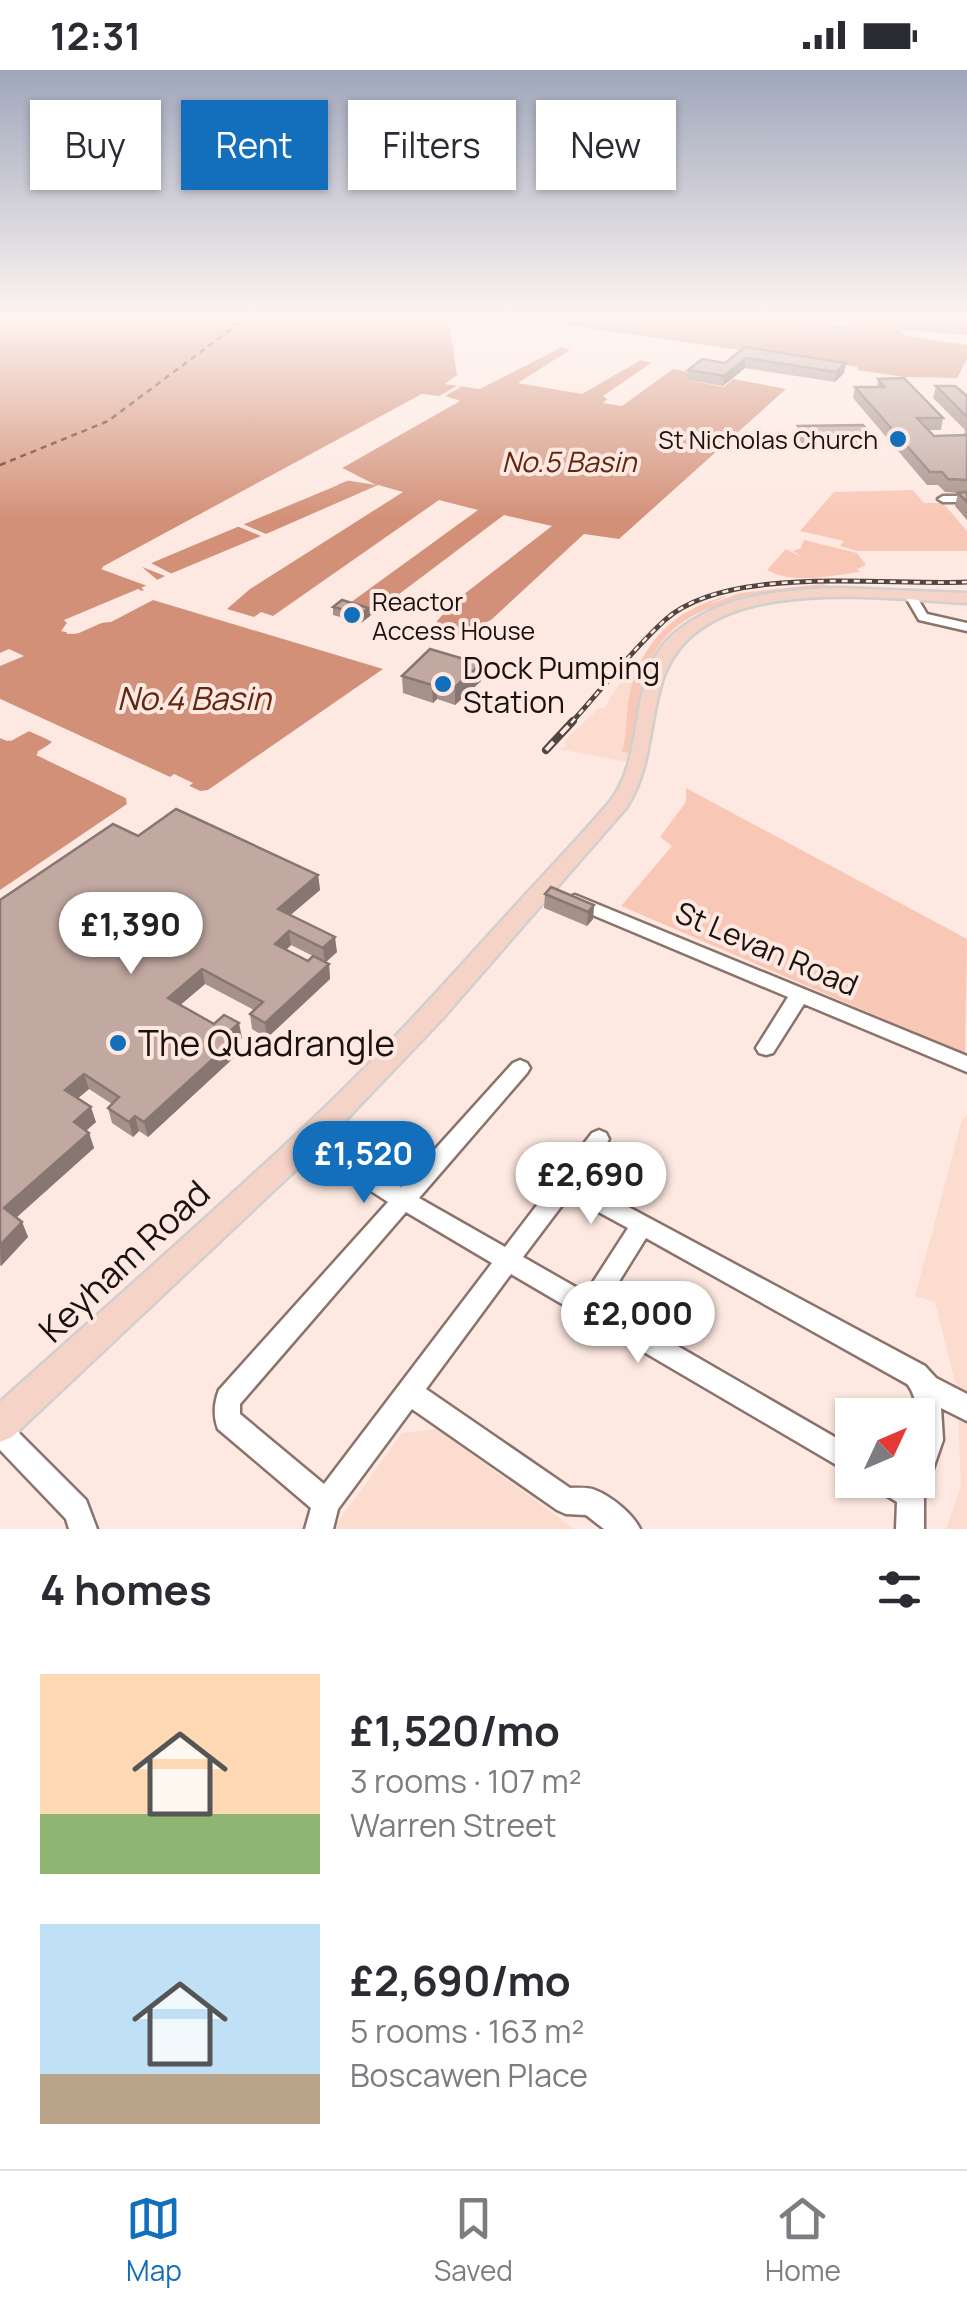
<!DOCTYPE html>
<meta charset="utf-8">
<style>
:root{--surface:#fff;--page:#f2f2f3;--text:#2b2b33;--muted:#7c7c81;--line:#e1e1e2;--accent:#136ebb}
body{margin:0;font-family:Manrope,sans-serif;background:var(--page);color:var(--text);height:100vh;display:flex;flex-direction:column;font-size:38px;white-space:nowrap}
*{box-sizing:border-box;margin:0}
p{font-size:32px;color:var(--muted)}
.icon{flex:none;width:55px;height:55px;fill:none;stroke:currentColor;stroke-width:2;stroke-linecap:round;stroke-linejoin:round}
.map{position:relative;height:1459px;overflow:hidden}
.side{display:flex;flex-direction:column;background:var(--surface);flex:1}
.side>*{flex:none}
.guide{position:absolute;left:30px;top:30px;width:908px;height:90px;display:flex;gap:20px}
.needle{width:65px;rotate:46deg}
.controls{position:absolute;left:835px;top:1328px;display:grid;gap:20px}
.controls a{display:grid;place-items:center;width:100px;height:100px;border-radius:0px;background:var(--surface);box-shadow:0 2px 8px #0004;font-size:50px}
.price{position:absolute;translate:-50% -85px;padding:0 22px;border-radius:35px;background:#fff;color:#222;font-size:32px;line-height:65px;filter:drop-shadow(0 2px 5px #0008)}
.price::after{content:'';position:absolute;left:50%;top:60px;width:30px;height:22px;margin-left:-15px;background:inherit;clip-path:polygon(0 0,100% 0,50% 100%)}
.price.selected{background:var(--accent);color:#fff}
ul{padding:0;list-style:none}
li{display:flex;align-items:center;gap:30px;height:250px;padding:0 40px}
li span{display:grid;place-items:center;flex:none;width:280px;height:200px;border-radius:0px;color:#555}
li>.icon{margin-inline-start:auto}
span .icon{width:120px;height:120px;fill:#fffc;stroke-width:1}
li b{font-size:42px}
h2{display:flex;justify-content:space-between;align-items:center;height:120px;padding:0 40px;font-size:42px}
.chip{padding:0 35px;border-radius:0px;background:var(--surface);box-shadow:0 2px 8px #0004;font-size:35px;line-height:90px}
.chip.selected{background:var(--accent);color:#fff}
.status{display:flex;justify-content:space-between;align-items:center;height:70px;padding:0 50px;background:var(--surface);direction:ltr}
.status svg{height:28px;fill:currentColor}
.tabs{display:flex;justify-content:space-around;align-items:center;height:140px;border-top:2px solid var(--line);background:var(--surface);font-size:28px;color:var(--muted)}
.tabs a{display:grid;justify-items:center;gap:5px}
.tabs .selected{color:var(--accent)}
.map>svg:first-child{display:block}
.built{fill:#fddcd0}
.green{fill:#f9c7b6}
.water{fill:#d39078}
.pier{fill:#fde9e1}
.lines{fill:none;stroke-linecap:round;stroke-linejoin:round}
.ferry{stroke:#63260e;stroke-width:2.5;stroke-dasharray:6 5;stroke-linecap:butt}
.minor-casing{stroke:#8a736b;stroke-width:5}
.major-casing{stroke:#d1d0cf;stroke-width:5}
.minor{fill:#fff;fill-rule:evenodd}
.major{fill:#f5d3c7;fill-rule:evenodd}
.rail-far1-casing{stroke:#514541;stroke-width:5}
.rail-casing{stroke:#514541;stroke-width:8}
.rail-far1{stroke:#fde9e1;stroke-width:2.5;stroke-dasharray:6;stroke-linecap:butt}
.rail{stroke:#fde9e1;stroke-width:4;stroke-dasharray:11;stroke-linecap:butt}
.wall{fill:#a6918a;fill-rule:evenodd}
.shaded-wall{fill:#877671}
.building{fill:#c1a9a1;stroke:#877671;stroke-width:2.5}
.poi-dot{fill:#136ebb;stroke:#fde9e1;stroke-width:4}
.labels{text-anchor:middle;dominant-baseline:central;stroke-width:8;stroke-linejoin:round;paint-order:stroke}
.far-poi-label{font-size:25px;fill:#1b120f;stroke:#fde9e1;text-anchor:end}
.far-water-label{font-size:28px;font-style:italic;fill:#63260e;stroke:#fde9e1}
.poi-label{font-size:30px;fill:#1b120f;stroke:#fde9e1;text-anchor:start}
.street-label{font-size:30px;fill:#1b120f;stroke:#fde9e1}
.water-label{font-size:32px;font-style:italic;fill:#63260e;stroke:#fde9e1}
.near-poi-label{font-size:35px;fill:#1b120f;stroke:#fde9e1;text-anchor:start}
.near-street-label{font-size:35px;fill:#1b120f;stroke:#fde9e1}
</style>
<div class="status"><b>12:31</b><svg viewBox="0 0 49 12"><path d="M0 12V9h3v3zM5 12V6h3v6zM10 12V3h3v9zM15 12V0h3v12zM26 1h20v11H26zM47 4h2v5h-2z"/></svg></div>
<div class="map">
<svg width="967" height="1459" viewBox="0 0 967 1459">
<rect width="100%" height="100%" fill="#fde9e1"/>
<!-- built -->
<path class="built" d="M 629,598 L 639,599 L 630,627 L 623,681 L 631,683 L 628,692 L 558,679 L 565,677 L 565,670 L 599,638 L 604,638 Z
M 967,1045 L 967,1330 L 955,1312 L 935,1232 L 915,1226 L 962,1050 Z
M 958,1345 L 967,1347 L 967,1459 L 946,1459 L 961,1416 Z
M 437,1359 L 565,1452 L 574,1459 L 333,1459 L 402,1363 Z"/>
<!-- green -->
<path class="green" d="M 913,420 L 924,433 L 943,433 L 967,461 L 967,481 L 858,481 L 840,476 L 844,471 L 800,461 L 834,422 Z
M 804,470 L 857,483 L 866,495 L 857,499 L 860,502 C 840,504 794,516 767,500 L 786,479 L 803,488 L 793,481 L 801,478 Z
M 822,514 L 842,519 C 778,526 689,520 653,585 C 638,613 637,652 631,683 L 622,682 C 627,664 626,645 629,627 C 640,573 674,539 727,526 L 708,535 L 740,523 Z
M 686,718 L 967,869 L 965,984 L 621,836 L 672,776 L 660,767 L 686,732 Z"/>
<!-- water -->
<path class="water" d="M 0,245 L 769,245 L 842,256 L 854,255 L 865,245 L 967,248 L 967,265 L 899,259 L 905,266 L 967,275 L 967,289 L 957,308 L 904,307 L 857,300 L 858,297 L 540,251 L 449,253 L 457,305 L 445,314 L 480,319 L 562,277 L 570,280 L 518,313 L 582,324 L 641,290 L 651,293 L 603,326 L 607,329 L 603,333 L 622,336 L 673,299 L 694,303 L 686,310 L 724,317 L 733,309 L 786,319 L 619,469 L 584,464 L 491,550 L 446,571 L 431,567 L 437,551 L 454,532 L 552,456 L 504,445 L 370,546 L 343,538 L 478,440 L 439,430 L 273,546 L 261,542 L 254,547 L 227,539 L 250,519 L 403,422 L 378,415 L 266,464 L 243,454 L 354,408 L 356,405 L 342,398 L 459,330 L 422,324 L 102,497 L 120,506 L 144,496 L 165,506 L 141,518 L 144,520 L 65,555 L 67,564 L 79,563 L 153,530 L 383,599 L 208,720 L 200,721 L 0,629 L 0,596 L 24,586 L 9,579 L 0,583 Z
M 237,456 L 261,466 L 170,504 L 149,494 Z
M 29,661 L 53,672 L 37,682 L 45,689 L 126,728 L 127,734 L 0,820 L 0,668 L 7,671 Z"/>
<!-- pier -->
<path class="pier" d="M 457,316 L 461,317 L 445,326 L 460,331 L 342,398 L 376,415 L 338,409 L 343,407 L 337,396 L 447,332 L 424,328 L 110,499 L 119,502 L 316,418 L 331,412 L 338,415 L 151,493 L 174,505 L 168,507 L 142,497 L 161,513 L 150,517 L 101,499 L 422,324 L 439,326 Z
M 138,519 L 148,524 L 67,559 L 150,526 L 153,530 L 111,552 L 99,553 L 75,564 L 61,561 L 67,553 L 64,550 Z
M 0,629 L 170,707 L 174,704 L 193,713 L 189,716 L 200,721 L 177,718 L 0,635 Z
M 29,656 L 57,669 L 57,676 L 45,683 L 49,686 L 129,724 L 132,733 L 127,734 L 126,728 L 36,685 L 52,672 L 43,666 L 29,661 L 11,671 L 0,668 L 0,663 L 10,666 Z"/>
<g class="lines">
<!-- ferry -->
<path class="ferry" d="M 0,395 L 108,351 L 250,245"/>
<defs>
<path id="minor" d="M 967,426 L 967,432 L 943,432 L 938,429 L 943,426 Z
M 911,523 L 915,524 L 927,544 L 967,553 L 967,561 L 919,550 L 905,526 Z
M 575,825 L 967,986 L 967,1002 L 804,934 L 773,983 L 766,985 L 759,983 L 756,978 L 788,927 L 569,835 L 567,831 L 569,827 Z
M 520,990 L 527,993 L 530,998 L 527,1003 L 419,1128 L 505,1177 L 592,1063 L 599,1060 L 606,1063 L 609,1069 L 606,1075 L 580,1111 L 925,1296 L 936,1308 L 967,1324 L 967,1351 L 941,1338 L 943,1370 L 924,1425 L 924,1459 L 896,1459 L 897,1432 L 876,1419 L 872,1410 L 918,1410 C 918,1384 923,1331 907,1314 L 646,1168 L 605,1234 L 852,1377 L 852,1404 L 511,1204 L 426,1319 L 570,1418 C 578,1418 588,1417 595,1420 C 611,1426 633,1444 640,1459 L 604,1459 L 586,1445 L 566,1444 L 557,1440 L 412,1339 L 338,1439 L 333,1459 L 305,1459 L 311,1438 L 218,1359 C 213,1346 214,1333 219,1320 L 388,1132 L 302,1076 L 299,1070 L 302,1064 L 309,1061 L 316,1064 L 401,1117 L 513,993 ZM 569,1126 L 628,1158 L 586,1223 L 523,1187 ZM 406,1142 L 492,1193 L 324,1414 L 240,1344 L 240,1334 Z
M 0,1349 L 9,1353 L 86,1430 L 97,1459 L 69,1459 L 66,1449 L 0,1380 Z"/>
<path id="major" d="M 840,518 L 967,523 L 967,533 C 880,529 703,501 664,606 C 648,651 653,697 626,738 L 442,949 L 319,1078 L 12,1367 L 0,1372 L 0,1332 C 99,1243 200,1155 297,1064 C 367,999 432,928 496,857 C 533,816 572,776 608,734 C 649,686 624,604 676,562 C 723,524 782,520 840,518 Z"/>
</defs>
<!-- minor casing -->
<use href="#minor" class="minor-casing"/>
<!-- major casing -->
<use href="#major" class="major-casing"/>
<!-- minor -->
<use href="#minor" class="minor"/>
<!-- major -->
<use href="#major" class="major"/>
<defs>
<path id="rail-far1" d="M 571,653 C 602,619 631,581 665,550 C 727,494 886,516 967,512"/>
<path id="rail" d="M 546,680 L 573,651"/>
</defs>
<!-- rail-far1 casing -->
<use href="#rail-far1" class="rail-far1-casing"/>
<!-- rail casing -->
<use href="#rail" class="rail-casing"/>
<!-- rail-far1 -->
<use href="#rail-far1" class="rail-far1"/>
<!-- rail -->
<use href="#rail" class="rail"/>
</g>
<!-- wall -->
<path class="wall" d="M 745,277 L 844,303 L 835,312 L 745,298 L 723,316 L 687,310 L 688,300 L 725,293 Z
M 878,309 L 943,348 L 941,360 L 928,360 L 934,366 L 964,365 L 965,360 L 933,328 L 936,316 L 967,326 L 967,450 L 955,436 L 958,423 L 945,422 L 938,415 L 927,415 L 853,328 L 855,317 L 877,317 Z
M 798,356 L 871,364 L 868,374 L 803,375 L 797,366 Z
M 333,537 L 369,538 L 370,546 L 361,553 L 333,545 Z
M 402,606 L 481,611 L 455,635 L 437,629 L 433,633 L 403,623 Z
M 138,766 L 318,805 L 320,820 L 290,845 L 337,882 L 325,892 L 329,894 L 330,909 L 267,968 L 252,959 L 250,944 L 254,940 L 205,914 L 180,935 L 242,968 L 238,971 L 240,982 L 148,1067 L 139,1061 L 133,1067 L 112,1053 L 108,1038 L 112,1034 L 89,1019 L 78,1028 L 96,1052 L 86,1061 L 89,1063 L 94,1078 L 16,1148 L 22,1152 L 28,1167 L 1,1196 L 0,1195 L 0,830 ZM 291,875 L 313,886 L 308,891 L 286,880 Z
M 545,824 L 594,835 L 593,849 L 587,856 L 544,838 Z"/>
<!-- shaded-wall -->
<path class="shaded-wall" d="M 746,288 L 745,298 L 723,316 L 724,306 Z
M 846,293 L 844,303 L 835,312 L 836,302 Z
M 369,538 L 370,546 L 361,553 L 360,544 Z
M 481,594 L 481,611 L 455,635 L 455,617 Z
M 436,612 L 437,629 L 433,633 L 432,615 Z
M 318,805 L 320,820 L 280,854 L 278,839 Z
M 594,835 L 593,849 L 587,856 L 588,842 Z
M 289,861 L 291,875 L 277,888 L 275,874 Z
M 335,867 L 337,882 L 325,893 L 323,878 Z
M 329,894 L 330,909 L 267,968 L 265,953 Z
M 202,899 L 205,914 L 171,943 L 168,928 Z
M 239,953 L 242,968 L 238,971 L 240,982 L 148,1067 L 144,1052 Z
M 84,1004 L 89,1019 L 70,1035 L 65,1020 Z
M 91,1037 L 96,1052 L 78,1067 L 74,1052 Z
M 135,1046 L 139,1061 L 133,1067 L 129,1052 Z
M 89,1063 L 94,1078 L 10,1153 L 4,1138 Z
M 22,1152 L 28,1167 L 1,1196 L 0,1175 Z"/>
<!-- building -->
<path class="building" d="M 745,277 L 846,293 L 836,302 L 746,288 L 724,306 L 688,300 L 702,289 L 725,293 Z
M 904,308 L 943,348 L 917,348 L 934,366 L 967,365 L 967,410 L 948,409 L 942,402 L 930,402 L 855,317 L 884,317 L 878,309 Z
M 936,316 L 955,316 L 967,326 L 967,347 Z
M 863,355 L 871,364 L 804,364 L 798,356 Z
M 967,422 L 967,432 L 958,423 Z
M 342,530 L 369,538 L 360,544 L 333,537 Z
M 430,579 L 481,594 L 455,617 L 436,612 L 432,615 L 402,606 Z
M 176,739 L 318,805 L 278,839 L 335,867 L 323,878 L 289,861 L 275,874 L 308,891 L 313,886 L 329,894 L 265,953 L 250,944 L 263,932 L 202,899 L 168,928 L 214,954 L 224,945 L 239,953 L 229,962 L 237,967 L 144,1052 L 135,1046 L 129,1052 L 108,1038 L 119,1027 L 84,1004 L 65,1020 L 91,1037 L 74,1052 L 89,1063 L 4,1138 L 22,1152 L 0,1175 L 0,830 L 113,754 L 138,766 Z
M 551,817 L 594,835 L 588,842 L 545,824 Z"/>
<!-- sky -->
<linearGradient id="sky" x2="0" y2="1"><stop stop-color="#9fa6bb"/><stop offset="0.55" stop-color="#fef5f2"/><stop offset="1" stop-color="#fef5f2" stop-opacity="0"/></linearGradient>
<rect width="967" height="449" fill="url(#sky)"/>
<!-- markers -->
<g class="poi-dot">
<circle cx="898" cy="369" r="10"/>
<circle cx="352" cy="545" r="10"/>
<circle cx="443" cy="614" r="10"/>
<circle cx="118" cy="973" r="10"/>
</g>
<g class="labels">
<!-- far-poi labels -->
<g class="far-poi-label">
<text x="878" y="369">St Nicholas Church</text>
<text x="372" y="531" text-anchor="start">Reactor<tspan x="372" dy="29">Access House</tspan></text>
</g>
<!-- far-water labels -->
<g class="far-water-label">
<text x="569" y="391">No.5 Basin</text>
</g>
<!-- poi labels -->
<g class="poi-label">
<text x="463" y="597">Dock Pumping<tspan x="463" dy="34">Station</tspan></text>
</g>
<!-- street labels -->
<g class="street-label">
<text transform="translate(767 878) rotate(23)">St Levan Road</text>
</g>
<!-- water labels -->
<g class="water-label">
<text x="194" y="628">No.4 Basin</text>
</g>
<!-- near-poi labels -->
<g class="near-poi-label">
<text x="138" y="973">The Quadrangle</text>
</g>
<!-- near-street labels -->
<g class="near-street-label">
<text transform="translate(124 1191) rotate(-43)">Keyham Road</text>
</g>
</g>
</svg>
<div class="controls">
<a><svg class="needle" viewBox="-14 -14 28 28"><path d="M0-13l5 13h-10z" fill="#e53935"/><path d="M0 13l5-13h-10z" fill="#7c7c81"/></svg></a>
</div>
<b class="price" style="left:131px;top:907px">£1,390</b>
<b class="price selected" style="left:364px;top:1136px">£1,520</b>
<b class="price" style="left:591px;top:1157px">£2,690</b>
<b class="price" style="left:638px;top:1296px">£2,000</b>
<div class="guide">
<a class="chip">Buy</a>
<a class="chip selected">Rent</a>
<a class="chip">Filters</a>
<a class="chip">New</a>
</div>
</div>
<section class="side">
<h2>4 homes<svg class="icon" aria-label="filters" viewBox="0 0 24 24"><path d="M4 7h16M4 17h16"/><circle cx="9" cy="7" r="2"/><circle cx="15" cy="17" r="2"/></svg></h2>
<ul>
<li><span style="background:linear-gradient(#ffd9b3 70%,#8fb573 0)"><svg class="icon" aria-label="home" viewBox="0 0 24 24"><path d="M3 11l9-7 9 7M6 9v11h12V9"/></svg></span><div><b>£1,520/mo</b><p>3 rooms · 107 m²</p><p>Warren Street</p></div></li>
<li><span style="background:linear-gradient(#bfe0f5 75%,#b9a48a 0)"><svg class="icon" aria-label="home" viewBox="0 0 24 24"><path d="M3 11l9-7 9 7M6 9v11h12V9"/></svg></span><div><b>£2,690/mo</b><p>5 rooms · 163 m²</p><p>Boscawen Place</p></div></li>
</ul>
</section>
<nav class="tabs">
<a class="selected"><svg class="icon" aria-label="map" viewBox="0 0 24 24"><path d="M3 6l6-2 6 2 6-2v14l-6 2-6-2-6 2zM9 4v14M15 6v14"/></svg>Map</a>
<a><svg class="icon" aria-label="saved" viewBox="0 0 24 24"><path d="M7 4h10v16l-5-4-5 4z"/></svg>Saved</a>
<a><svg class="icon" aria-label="home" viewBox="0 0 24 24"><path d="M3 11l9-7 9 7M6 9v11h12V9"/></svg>Home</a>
</nav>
